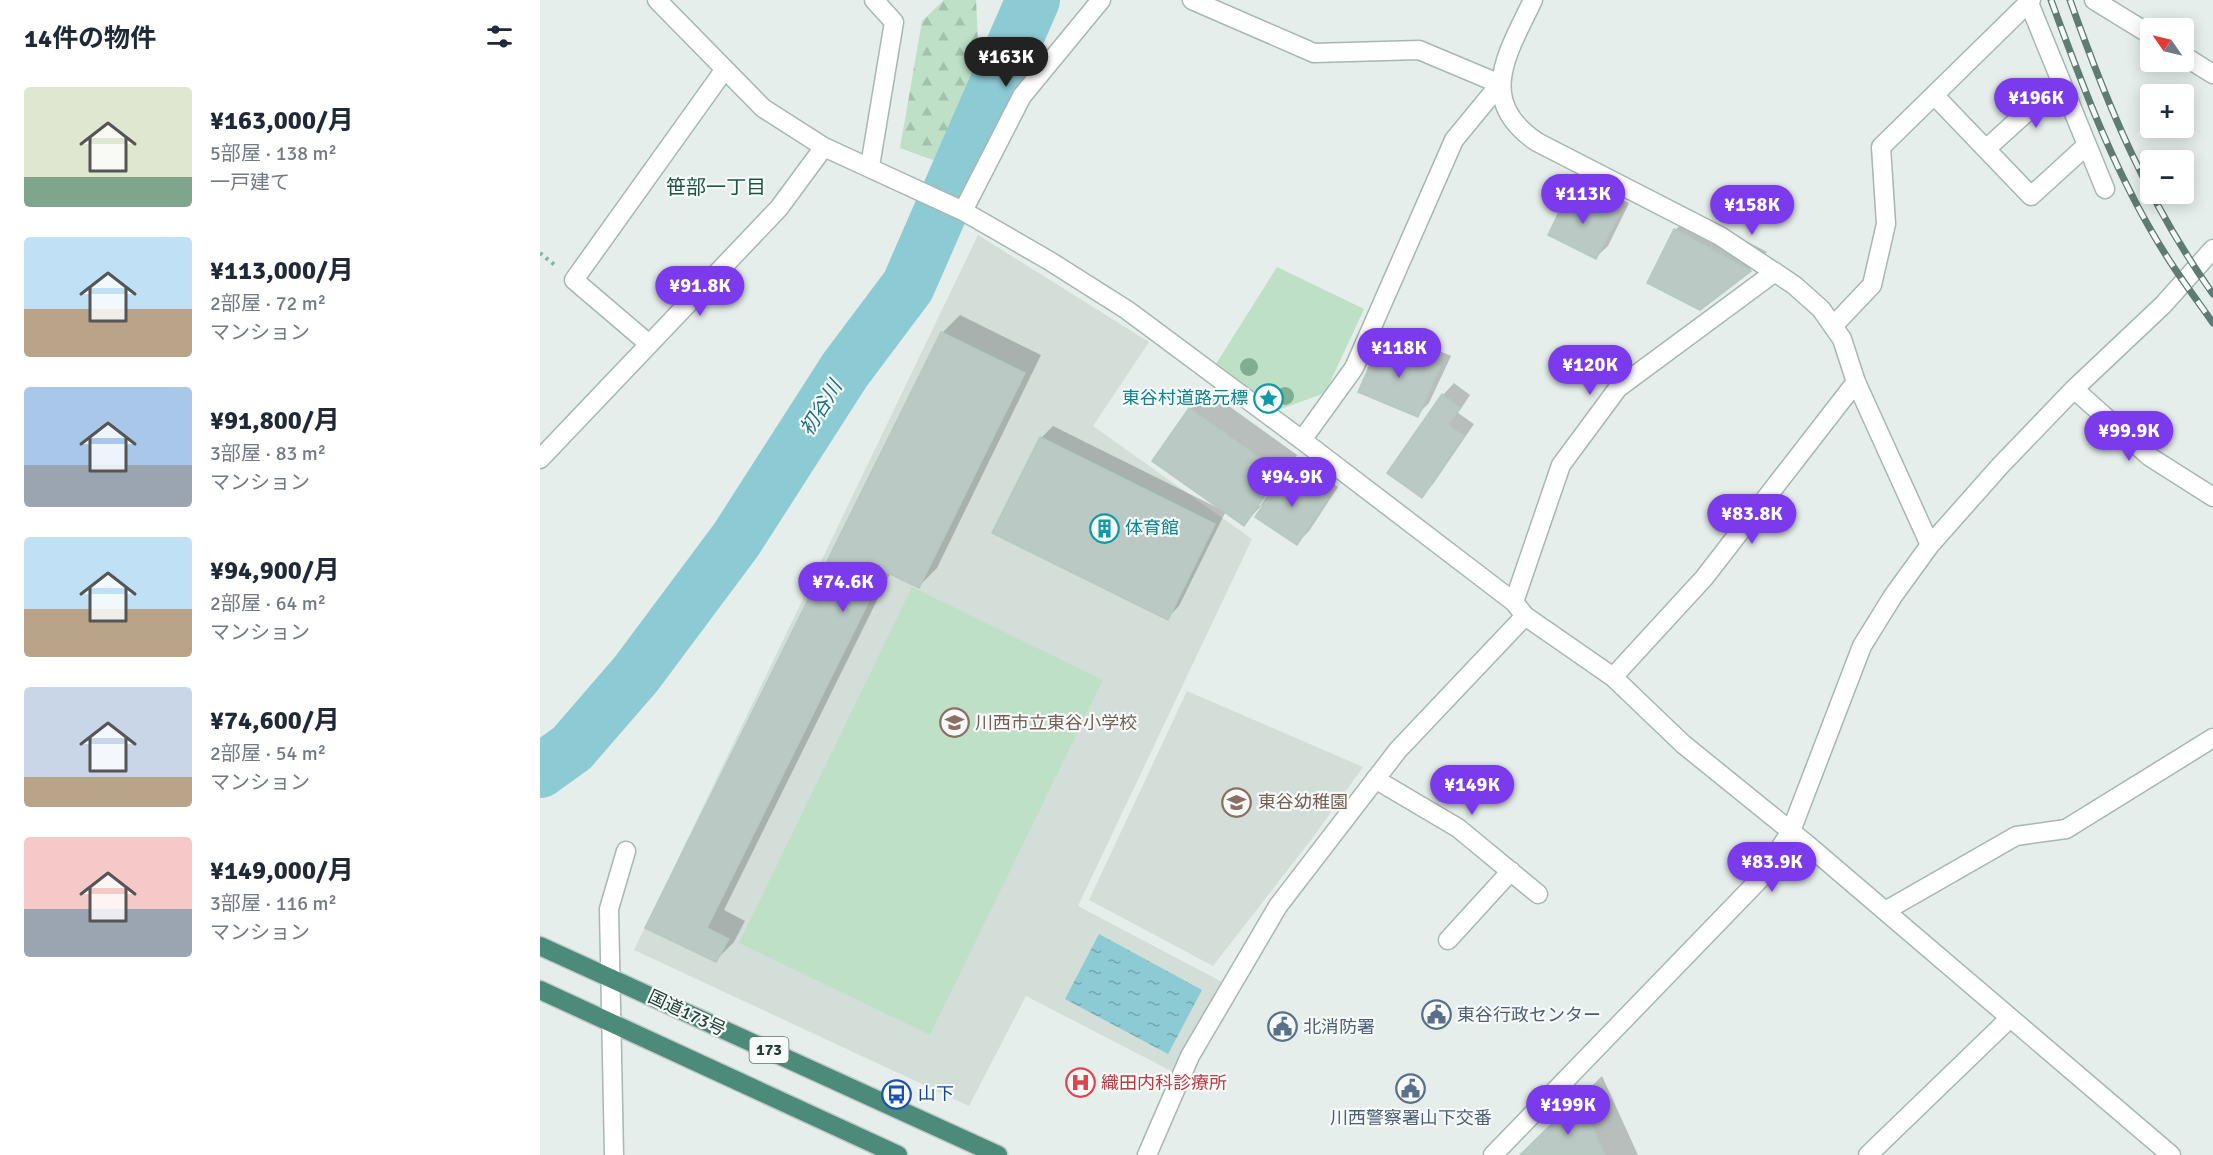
<!DOCTYPE html>
<html lang="ja">
<meta charset="utf-8">
<style>
:root{--surface:#fff;--page:#f6f6f7;--text:#1f2937;--muted:#747a83;--accent:#7c3aed}
body{margin:0;font-family:Signika,"Noto Sans JP",sans-serif;background:var(--page);color:var(--text);height:100vh;display:flex;flex-direction:column;font-size:22px;white-space:nowrap}
*{box-sizing:border-box;margin:0}
p{font-size:20px;color:var(--muted)}
.icon{flex:none;width:33px;height:33px;fill:none;stroke:currentColor;stroke-width:2;stroke-linecap:round;stroke-linejoin:round}
.map{position:relative;flex:1;overflow:hidden}
.sheet{display:flex;flex-direction:column;background:var(--surface);width:540px}
.sheet>*{flex:none}
.needle{width:39px;rotate:304deg}
.controls{position:absolute;left:1600px;top:18px;display:grid;gap:12px}
.controls a{display:grid;place-items:center;width:54px;height:54px;border-radius:6px;background:var(--surface);box-shadow:0 3px 15px #0003;font-size:30px}
.price{position:absolute;translate:-50% -51px;padding:0 14px;border-radius:21px;background:var(--accent);color:#fff;font-size:20px;line-height:39px;filter:drop-shadow(0 2px 3px #0008)}
.price::after{content:'';position:absolute;left:50%;top:36px;width:18px;height:14px;margin-left:-9px;background:inherit;clip-path:polygon(0 0,100% 0,50% 100%)}
.price.current{background:#222;color:#fff}
ul{padding:0;list-style:none}
li{display:flex;align-items:center;gap:18px;height:150px;padding:0 24px}
li span{display:grid;place-items:center;flex:none;width:168px;height:120px;border-radius:6px;color:#555}
li>.icon{margin-inline-start:auto}
span .icon{width:72px;height:72px;fill:#fffc;stroke-width:1}
li b{font-size:26px}
h2{display:flex;justify-content:space-between;align-items:center;height:72px;padding:0 24px;font-size:26px}
main{display:flex;flex:1;min-height:0}
.map>svg:first-child{display:block}
.built{fill:#d3ded9}
.forest{fill:url(#forest-firs)}
.green{fill:#bee0c7}
.water{fill:url(#water-ripples)}
.shadow{fill:#0003;fill-rule:evenodd}
.lines{fill:none;stroke-linecap:round;stroke-linejoin:round}
.river{stroke:#8ccad4;stroke-width:54}
.building{fill:#bac9c3;stroke:#b7c8c1;stroke-width:1.5}
.minor-casing{stroke:#a7b7b1;stroke-width:21}
.tertiary-casing{stroke:#a7b7b1;stroke-width:21}
.trunk-casing{stroke:#c1cac8;stroke-width:21}
.path{stroke:#85b3a4;stroke-width:4;stroke-dasharray:3 4.5;stroke-linecap:butt}
.minor{stroke:#fff;stroke-width:18}
.tertiary{stroke:#fff;stroke-width:18}
.trunk{stroke:#4c8a7a;stroke-width:18}
.rail-casing{stroke:#5e7c74;stroke-width:7}
.rail{stroke:#f6faf8;stroke-width:4.5;stroke-dasharray:14;stroke-linecap:butt}
.tree{fill:#7fae91}
.labels{text-anchor:middle;dominant-baseline:central;stroke-width:4.5;stroke-linejoin:round;paint-order:stroke}
.shield{fill:#f6faf8;stroke:#627872;stroke-width:1.5}
.shield-label{font-size:16px;font-weight:bold;fill:#234139}
.culture-label{font-size:18px;fill:#0d838f;stroke:#f6faf8;text-anchor:end}
.education-label{font-size:18px;fill:#785e54;stroke:#f6faf8;text-anchor:start}
.street-label{font-size:18px;fill:#234139;stroke:#f6faf8}
.service-label{font-size:18px;fill:#4e5e75;stroke:#f6faf8;text-anchor:start}
.health-label{font-size:18px;fill:#be3a42;stroke:#f6faf8;text-anchor:start}
.transit-label{font-size:18px;fill:#164399;stroke:#f6faf8;text-anchor:start}
.neighbourhood-label{font-size:20px;fill:#1e5446;stroke:#f6faf8}
.water-label{font-size:20px;font-style:italic;fill:#1b707f;stroke:#f6faf8}
</style>
<main>
<section class="sheet">
<h2>14件の物件<svg class="icon" aria-label="filters" viewBox="0 0 24 24"><path d="M4 7h16M4 17h16"/><circle cx="9" cy="7" r="2"/><circle cx="15" cy="17" r="2"/></svg></h2>
<ul>
<li><span style="background:linear-gradient(#dfe7d0 75%,#7fa58c 0)"><svg class="icon" aria-label="home" viewBox="0 0 24 24"><path d="M3 11l9-7 9 7M6 9v11h12V9"/></svg></span><div><b>¥163,000/月</b><p>5部屋 · 138 m²</p><p>一戸建て</p></div></li>
<li><span style="background:linear-gradient(#bfe0f5 60%,#b9a48a 0)"><svg class="icon" aria-label="home" viewBox="0 0 24 24"><path d="M3 11l9-7 9 7M6 9v11h12V9"/></svg></span><div><b>¥113,000/月</b><p>2部屋 · 72 m²</p><p>マンション</p></div></li>
<li><span style="background:linear-gradient(#a9c7e8 65%,#9aa5b1 0)"><svg class="icon" aria-label="home" viewBox="0 0 24 24"><path d="M3 11l9-7 9 7M6 9v11h12V9"/></svg></span><div><b>¥91,800/月</b><p>3部屋 · 83 m²</p><p>マンション</p></div></li>
<li><span style="background:linear-gradient(#bfe0f5 60%,#b9a48a 0)"><svg class="icon" aria-label="home" viewBox="0 0 24 24"><path d="M3 11l9-7 9 7M6 9v11h12V9"/></svg></span><div><b>¥94,900/月</b><p>2部屋 · 64 m²</p><p>マンション</p></div></li>
<li><span style="background:linear-gradient(#c9d6e8 75%,#b9a48a 0)"><svg class="icon" aria-label="home" viewBox="0 0 24 24"><path d="M3 11l9-7 9 7M6 9v11h12V9"/></svg></span><div><b>¥74,600/月</b><p>2部屋 · 54 m²</p><p>マンション</p></div></li>
<li><span style="background:linear-gradient(#f6c9c9 60%,#9aa5b1 0)"><svg class="icon" aria-label="home" viewBox="0 0 24 24"><path d="M3 11l9-7 9 7M6 9v11h12V9"/></svg></span><div><b>¥149,000/月</b><p>3部屋 · 116 m²</p><p>マンション</p></div></li>
</ul>
</section>
<div class="map">
<svg width="1673" height="1155" viewBox="0 0 1673 1155">
<defs>
<pattern id="forest-firs" width="22" height="20" patternUnits="userSpaceOnUse" patternTransform="scale(1.5)"><rect width="22" height="20" fill="#bee0c7"/><path d="M5 1l3.5 6h-7zM16 11l3.5 6h-7z" fill="#a3c1ac"/></pattern>
<pattern id="water-ripples" width="26" height="14" patternUnits="userSpaceOnUse" patternTransform="scale(1.5)"><rect width="26" height="14" fill="#8ccad4"/><path d="M2 4q2-2 4 0t4 0M15 11q2-2 4 0t4 0" fill="none" stroke="#72a6ad"/></pattern>
</defs>
<rect width="100%" height="100%" fill="#e5eeea"/>
<!-- built -->
<path class="built" d="M 438,235 L 609,342 L 553,426 L 712,539 L 538,906 L 684,983 L 635,1073 L 486,996 L 429,1106 L 94,950 Z
M 647,691 L 823,767 L 774,836 L 673,966 L 549,900 Z"/>
<!-- forest -->
<path class="forest" d="M 404,0 L 436,0 L 439,59 L 401,163 L 360,148 L 382,21 Z"/>
<!-- green -->
<path class="green" d="M 737,267 L 824,309 L 785,393 L 738,410 L 676,364 Z
M 372,587 L 563,680 L 390,1035 L 199,943 Z"/>
<!-- water -->
<path class="water" d="M 559,934 L 662,990 L 628,1054 L 525,999 Z"/>
<!-- shadow -->
<path class="shadow" d="M 1042,181 L 1089,203 L 1068,246 L 1056,257 L 1010,234 L 1030,192 Z
M 1153,213 L 1227,252 L 1210,270 L 1160,308 L 1135,230 Z
M 420,315 L 501,355 L 397,568 L 379,586 L 351,572 L 184,910 L 205,921 L 194,942 L 176,960 L 107,927 L 402,333 Z
M 853,331 L 911,356 L 889,403 L 877,415 L 841,343 Z
M 914,383 L 930,395 L 918,413 L 934,424 L 893,484 L 881,496 L 903,395 Z
M 668,391 L 757,455 L 748,471 L 759,461 L 798,487 L 769,531 L 757,543 L 723,504 L 704,524 L 686,511 L 639,606 L 627,618 L 501,438 L 513,426 L 680,509 L 614,461 L 650,409 ZM 744,466 L 746,468 L 720,506 L 716,506 Z
M 1062,1076 L 1098,1155 L 982,1155 Z"/>
<g class="lines">
<!-- river -->
<path class="river" d="M 0,771 L 32,748 L 96,674 L 196,540 L 305,370 L 368,286 L 493,0"/>
</g>
<!-- building -->
<path class="building" d="M 1029,192 L 1079,215 L 1056,259 L 1008,235 Z
M 1134,229 L 1211,271 L 1160,310 L 1107,283 Z
M 401,332 L 485,373 L 379,588 L 344,571 L 167,928 L 189,939 L 176,962 L 105,928 Z
M 840,342 L 900,367 L 878,417 L 818,392 Z
M 902,394 L 920,408 L 908,425 L 924,436 L 882,498 L 847,473 Z
M 649,408 L 741,473 L 704,526 L 612,461 Z
M 500,437 L 675,524 L 628,620 L 452,533 Z
M 746,472 L 788,499 L 757,545 L 715,517 Z
M 1039,1097 L 1065,1155 L 980,1155 Z"/>
<g class="lines">
<defs>
<path id="minor" d="M 117,0 L 223,108 L 284,147 L 423,211 L 508,260 L 587,310 L 762,440 L 814,368 L 914,140 L 960,84 L 879,50 L 774,53 L 652,0
M 1554,0 L 1611,35
M 1489,3 L 1565,189
M 1644,56 L 1673,74
M 1394,95 L 1491,196 L 1547,145
M 1446,149 L 1521,81
M 330,166 L 354,22 L 334,0
M 423,211 L 482,96 L 561,0
M 1294,325 L 1332,285 L 1346,224 L 1341,147 L 1491,0
M 109,344 L 34,280 L 185,69
M 1534,389 L 1610,457 L 1673,497
M 762,440 L 974,602 L 985,616 L 1073,677 L 1143,744 L 1269,846 L 1631,1155
M 0,459 L 239,208 L 284,147
M 974,602 L 1021,465 L 1078,388 L 1235,272
M 1073,677 L 1164,578 L 1316,382
M 835,779 L 918,828 L 998,894
M 1345,911 L 1476,836 L 1526,829 L 1673,738
M 908,940 L 971,871
M 74,1155 L 69,909 L 86,851
M 607,1155 L 650,1056 L 738,906 L 858,750 L 985,616
M 1328,1155 L 1470,1018"/>
<path id="tertiary" d="M 993,0 C 968,53 935,100 997,142 L 1180,236 L 1254,285 L 1281,309 L 1302,339 L 1316,382 L 1390,545
M 953,1155 L 1220,879 L 1251,831 L 1322,646 L 1353,596 L 1390,545 L 1460,466 L 1534,389 L 1623,305 L 1673,249"/>
<path id="trunk" d="M 0,946 L 458,1155
M 0,990 L 358,1155"/>
</defs>
<!-- minor casing -->
<use href="#minor" class="minor-casing"/>
<!-- tertiary casing -->
<use href="#tertiary" class="tertiary-casing"/>
<!-- trunk casing -->
<use href="#trunk" class="trunk-casing"/>
<!-- path -->
<path class="path" d="M 0,253 L 16,266"/>
<!-- minor -->
<use href="#minor" class="minor"/>
<!-- tertiary -->
<use href="#tertiary" class="tertiary"/>
<!-- trunk -->
<use href="#trunk" class="trunk"/>
<defs>
<path id="rail" d="M 1511,0 C 1544,90 1578,182 1631,263 C 1644,283 1659,303 1673,323
M 1530,0 C 1568,107 1607,201 1673,294"/>
</defs>
<!-- rail casing -->
<use href="#rail" class="rail-casing"/>
<!-- rail -->
<use href="#rail" class="rail"/>
</g>
<!-- trees -->
<g class="tree">
<circle cx="709" cy="367" r="9"/>
<circle cx="745" cy="396" r="9"/>
</g>
<!-- icons -->
<defs>
<symbol id="sight-ring" viewBox="-11 -11 22 22"><circle r="9.5" fill="#f6faf8" stroke="#0f9aa8" stroke-width="1.5"/><path d="M0-6L1.8-2.2L6-1.7L2.9 1.2L3.7 5.4L0 3.3L-3.7 5.4L-2.9 1.2L-6-1.7L-1.8-2.2Z" fill="#0f9aa8"/></symbol>
<symbol id="building-ring" viewBox="-11 -11 22 22"><circle r="9.5" fill="#f6faf8" stroke="#0f9aa8" stroke-width="1.5"/><path d="M-4-6H4V6H1V3H-1V6H-4ZM-2.5-4.3h1.7v1.8h-1.7ZM.8-4.3h1.7v1.8H.8ZM-2.5-1h1.7V.8h-1.7ZM.8-1h1.7V.8H.8Z" fill="#0f9aa8"/></symbol>
<symbol id="school-ring" viewBox="-11 -11 22 22"><circle r="9.5" fill="#f6faf8" stroke="#8d6e63" stroke-width="1.5"/><path d="M0-5L7-2L0 1L-7-2ZM-4 1L0 2.5L4 1V4Q0 6-4 4Z" fill="#8d6e63"/></symbol>
<symbol id="civic-ring" viewBox="-11 -11 22 22"><circle r="9.5" fill="#f6faf8" stroke="#5c6f8a" stroke-width="1.5"/><path d="M-.6-6.5H3V-4.5H.6V-3L4-1V1h2V6H-6V1h2V-1L-.6-3ZM-1.2 2.5V6h2.4V2.5Z" fill="#5c6f8a"/></symbol>
<symbol id="hospital-ring" viewBox="-11 -11 22 22"><circle r="9.5" fill="#f6faf8" stroke="#e0444e" stroke-width="1.5"/><path d="M-5-5h3v3.5h4V-5h3V5h-3V1.5h-4V5h-3Z" fill="#e0444e"/></symbol>
<symbol id="bus-ring" viewBox="-11 -11 22 22"><circle r="9.5" fill="#f6faf8" stroke="#1a4fb4" stroke-width="1.5"/><path d="M-5-6H5V4H4V6H2V4H-2V6H-4V4H-5ZM-3.5-4V0h7V-4ZM-3.5 1.2v1.5H-2V1.2ZM2 1.2v1.5H3.5V1.2Z" fill="#1a4fb4"/></symbol>
</defs>
<g fill-rule="evenodd">
<use href="#sight-ring" x="712" y="382" width="33" height="33"/>
<use href="#building-ring" x="548" y="512" width="33" height="33"/>
<use href="#school-ring" x="398" y="706" width="33" height="33"/>
<use href="#school-ring" x="680" y="786" width="33" height="33"/>
<use href="#civic-ring" x="880" y="998" width="33" height="33"/>
<use href="#civic-ring" x="726" y="1010" width="33" height="33"/>
<use href="#hospital-ring" x="524" y="1066" width="33" height="33"/>
<use href="#civic-ring" x="854" y="1072" width="33" height="33"/>
<use href="#bus-ring" x="340" y="1078" width="33" height="33"/>
</g>
<g class="labels">
<!-- shield labels -->
<rect class="shield" x="209.5" y="1037" width="39" height="26" rx="4.5"/>
<g class="shield-label">
<text x="229" y="1050">173</text>
</g>
<!-- culture labels -->
<g class="culture-label">
<text x="708" y="398">東谷村道路元標</text>
<text x="585" y="528" text-anchor="start">体育館</text>
</g>
<!-- education labels -->
<g class="education-label">
<text x="435" y="723">川西市立東谷小学校</text>
<text x="718" y="802">東谷幼稚園</text>
</g>
<!-- street labels -->
<g class="street-label">
<text transform="translate(147 1013) rotate(25)">国道173号</text>
</g>
<!-- service labels -->
<g class="service-label">
<text x="917" y="1015">東谷行政センター</text>
<text x="763" y="1027">北消防署</text>
<text x="871" y="1118" text-anchor="middle">川西警察署山下交番</text>
</g>
<!-- health labels -->
<g class="health-label">
<text x="561" y="1083">織田内科診療所</text>
</g>
<!-- transit labels -->
<g class="transit-label">
<text x="378" y="1094">山下</text>
</g>
<!-- neighbourhood labels -->
<g class="neighbourhood-label">
<text x="176" y="187">笹部一丁目</text>
</g>
<!-- water labels -->
<g class="water-label">
<text transform="translate(281 408) rotate(-58)">初谷川</text>
</g>
</g>
</svg>
<div class="controls">
<a><svg class="needle" viewBox="-14 -14 28 28"><path d="M0-13l5 13h-10z" fill="#e53935"/><path d="M0 13l5-13h-10z" fill="#747a83"/></svg></a>
<a>+</a>
<a>−</a>
</div>
<b class="price current" style="left:466px;top:88px">¥163K</b>
<b class="price" style="left:1496px;top:129px">¥196K</b>
<b class="price" style="left:1043px;top:225px">¥113K</b>
<b class="price" style="left:1212px;top:236px">¥158K</b>
<b class="price" style="left:160px;top:317px">¥91.8K</b>
<b class="price" style="left:859px;top:379px">¥118K</b>
<b class="price" style="left:1050px;top:396px">¥120K</b>
<b class="price" style="left:1589px;top:462px">¥99.9K</b>
<b class="price" style="left:752px;top:508px">¥94.9K</b>
<b class="price" style="left:1212px;top:545px">¥83.8K</b>
<b class="price" style="left:303px;top:613px">¥74.6K</b>
<b class="price" style="left:932px;top:816px">¥149K</b>
<b class="price" style="left:1232px;top:893px">¥83.9K</b>
<b class="price" style="left:1028px;top:1136px">¥199K</b>
</div>
</main>
